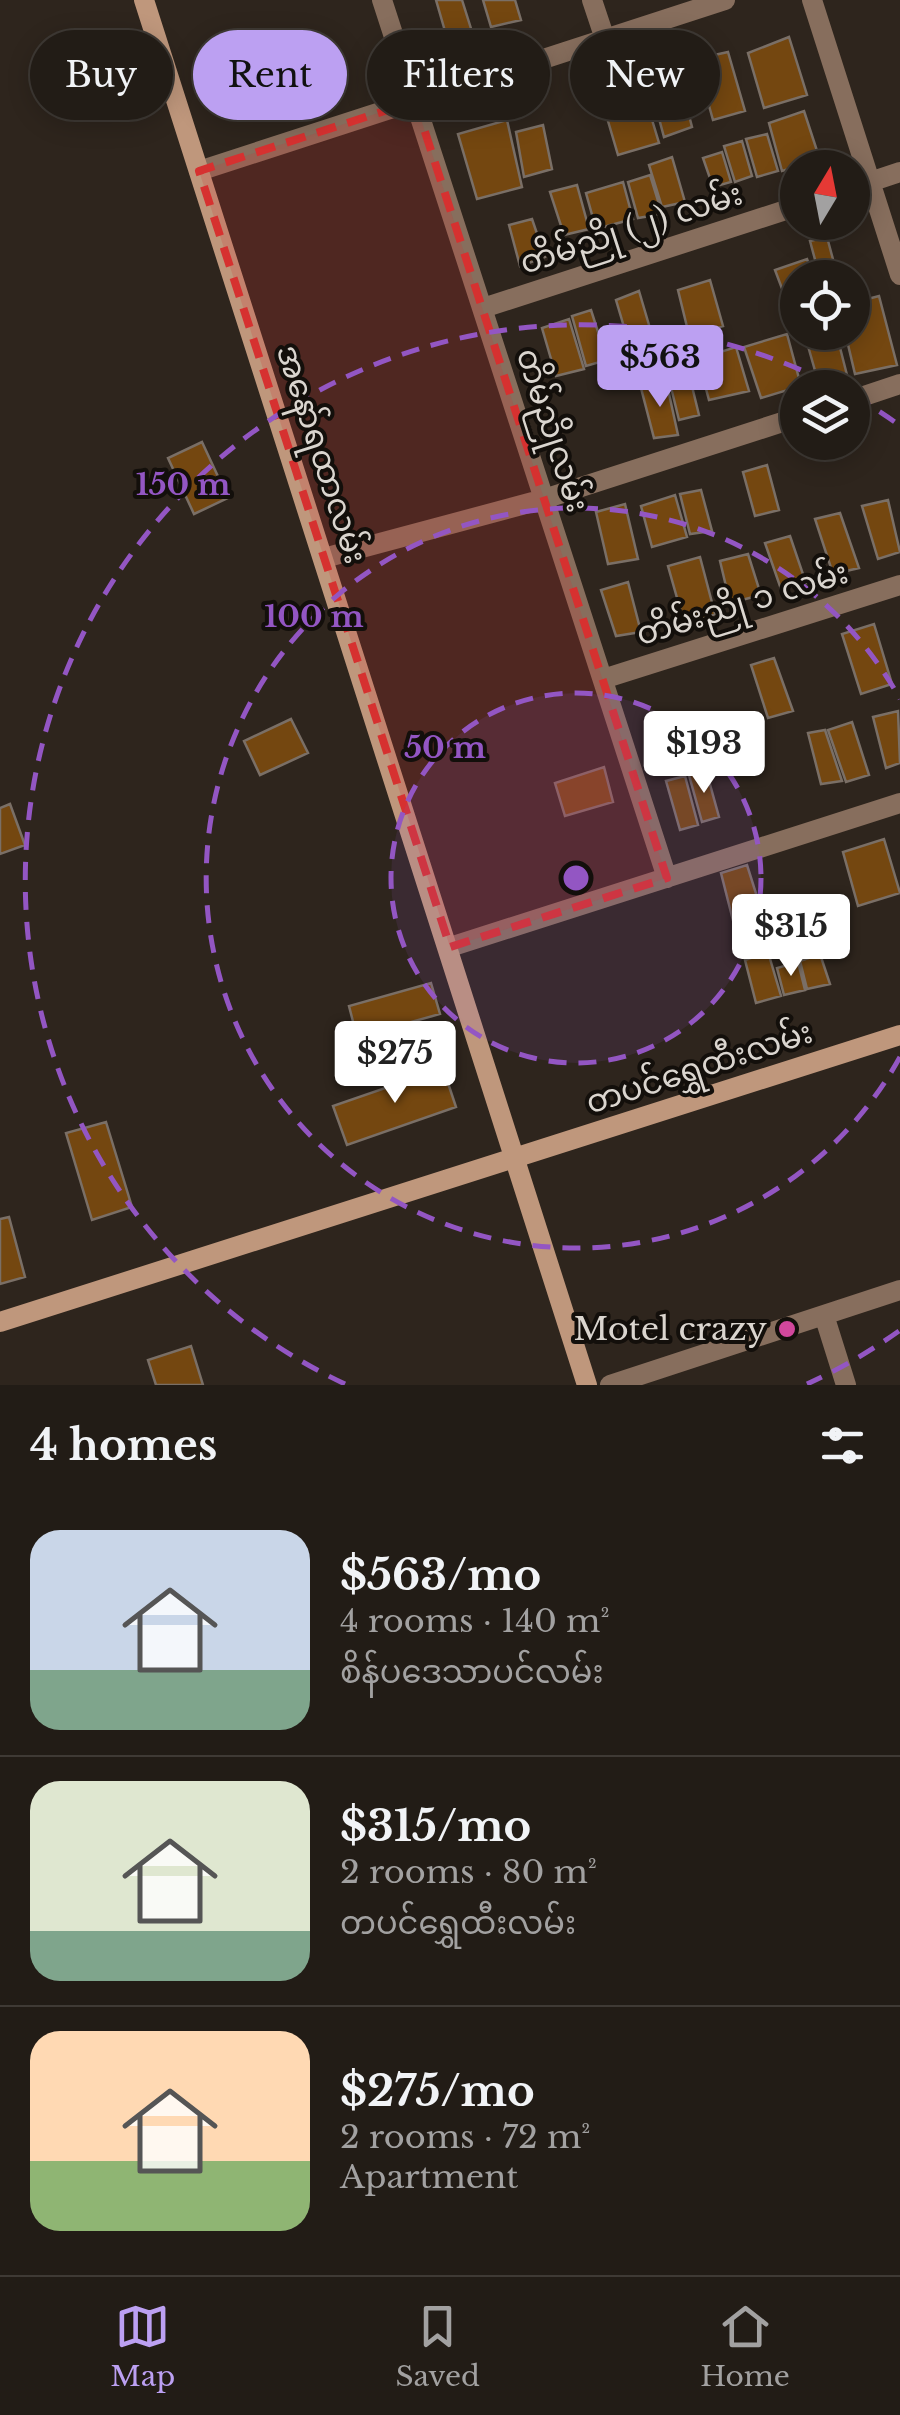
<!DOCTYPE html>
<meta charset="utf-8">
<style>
:root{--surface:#221c16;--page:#2e2923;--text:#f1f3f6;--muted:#a2a1a1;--line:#3f3a35;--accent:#bca0f2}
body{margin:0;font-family:"Libre Baskerville","Noto Sans Myanmar",serif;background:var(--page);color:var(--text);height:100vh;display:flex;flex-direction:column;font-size:38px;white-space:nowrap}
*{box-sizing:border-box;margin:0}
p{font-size:32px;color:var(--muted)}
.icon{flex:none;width:55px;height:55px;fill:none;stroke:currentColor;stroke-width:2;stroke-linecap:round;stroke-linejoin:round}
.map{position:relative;height:1385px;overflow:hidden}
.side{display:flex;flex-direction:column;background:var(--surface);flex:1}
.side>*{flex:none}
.hud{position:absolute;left:30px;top:30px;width:840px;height:90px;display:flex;gap:20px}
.needle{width:65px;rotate:10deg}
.buttons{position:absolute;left:780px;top:150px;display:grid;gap:20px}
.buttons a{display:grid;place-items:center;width:90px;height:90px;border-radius:50%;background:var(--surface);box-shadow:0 5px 25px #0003,0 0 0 2px var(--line);font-size:50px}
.price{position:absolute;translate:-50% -85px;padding:0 22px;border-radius:10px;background:#fff;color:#222;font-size:32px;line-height:65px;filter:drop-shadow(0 2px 5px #0008)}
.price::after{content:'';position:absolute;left:50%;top:60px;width:30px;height:22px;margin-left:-15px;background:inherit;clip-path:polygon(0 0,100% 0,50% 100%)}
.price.current{background:var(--accent);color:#111}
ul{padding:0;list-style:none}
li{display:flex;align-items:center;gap:30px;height:250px;padding:0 30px}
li+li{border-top:2px solid var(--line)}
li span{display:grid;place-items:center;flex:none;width:280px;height:200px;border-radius:30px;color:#555}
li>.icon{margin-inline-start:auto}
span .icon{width:120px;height:120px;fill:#fffc;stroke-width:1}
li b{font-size:42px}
h2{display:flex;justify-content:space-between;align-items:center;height:120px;padding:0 30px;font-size:42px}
.tag{padding:0 35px;border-radius:45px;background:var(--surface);box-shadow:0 5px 25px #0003,0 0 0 2px var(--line);font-size:35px;line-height:90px}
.tag.current{background:var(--accent);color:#111}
.dock{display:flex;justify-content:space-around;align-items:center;height:140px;border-top:2px solid var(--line);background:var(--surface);font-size:28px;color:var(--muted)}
.dock a{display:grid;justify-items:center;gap:5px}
.dock .current{color:var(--accent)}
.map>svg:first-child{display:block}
.building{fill:#744710;stroke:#7a6f66;stroke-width:2.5}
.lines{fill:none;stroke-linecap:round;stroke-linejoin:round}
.street{stroke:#876e5d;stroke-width:20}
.secondary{stroke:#bf977c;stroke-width:20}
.marked{fill:#d63130;fill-opacity:0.2;stroke:#d63130;stroke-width:8;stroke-dasharray:20 12;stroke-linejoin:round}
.ring{fill:none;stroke:#9356c3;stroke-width:5;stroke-dasharray:18 12}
.hotel-dot{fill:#d1479c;stroke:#130f0b;stroke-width:4}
.labels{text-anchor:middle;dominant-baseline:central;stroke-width:8;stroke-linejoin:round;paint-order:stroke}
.street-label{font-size:32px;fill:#dad5cf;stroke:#130f0b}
.poi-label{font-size:32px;fill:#dad5cf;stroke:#130f0b;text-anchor:end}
.centre{fill:#9356c3;stroke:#130f0b;stroke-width:5}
.ring-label{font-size:30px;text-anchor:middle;font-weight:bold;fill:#9356c3;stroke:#130f0b;stroke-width:8;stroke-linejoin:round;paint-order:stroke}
</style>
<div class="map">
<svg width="900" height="1385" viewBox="0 0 900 1385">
<rect width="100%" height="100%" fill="#2e251d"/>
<!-- building -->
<path class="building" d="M 436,0 L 462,0 L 473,35 L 447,38 Z
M 483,0 L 515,0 L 521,20 L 491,27 Z
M 789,37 L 807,95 L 764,108 L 748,53 Z
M 728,52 L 745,111 L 713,120 L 696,59 Z
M 675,61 L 692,127 L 664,137 L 646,70 Z
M 643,90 L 659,143 L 618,155 L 603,104 Z
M 804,111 L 820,160 L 782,171 L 769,123 Z
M 507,120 L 522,187 L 477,199 L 458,134 Z
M 543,125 L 552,169 L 524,177 L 516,132 Z
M 767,134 L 778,171 L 757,177 L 746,139 Z
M 742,141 L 752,176 L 735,182 L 724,146 Z
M 722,152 L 731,182 L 713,187 L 703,158 Z
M 672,157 L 685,202 L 662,207 L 649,165 Z
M 650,175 L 662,214 L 638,218 L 628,182 Z
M 623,182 L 633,219 L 596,229 L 586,193 Z
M 577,185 L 589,229 L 564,235 L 550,192 Z
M 532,219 L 545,257 L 520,266 L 509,225 Z
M 827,237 L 838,278 L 820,278 L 810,241 Z
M 807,259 L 814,278 L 798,278 L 798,299 L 787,302 L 775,270 Z
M 710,280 L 723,326 L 689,335 L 678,290 Z
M 639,291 L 654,342 L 630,347 L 616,300 Z
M 879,296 L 897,365 L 855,374 L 845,332 L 852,332 L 852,303 Z
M 591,310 L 607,360 L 586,366 L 572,316 Z
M 569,319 L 584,369 L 556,376 L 542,328 Z
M 804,332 L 836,332 L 847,375 L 820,388 Z
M 787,334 L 801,386 L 761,398 L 744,347 Z
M 736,347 L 749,391 L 709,400 L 698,359 Z
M 688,370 L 699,415 L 679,420 L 668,375 Z
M 666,380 L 678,435 L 654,438 L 641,388 Z
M 202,442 L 228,498 L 194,514 L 168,458 Z
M 767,465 L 779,510 L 755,516 L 743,472 Z
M 701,490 L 712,531 L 690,534 L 680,494 Z
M 675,495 L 687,537 L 652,547 L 641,506 Z
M 888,500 L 900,552 L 878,559 L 862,506 Z
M 625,504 L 638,559 L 608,564 L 596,512 Z
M 840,513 L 859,568 L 833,574 L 815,519 Z
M 790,536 L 806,583 L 781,589 L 765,543 Z
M 748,554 L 761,595 L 730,603 L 720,561 Z
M 700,557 L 715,614 L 685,626 L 668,566 Z
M 628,582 L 641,632 L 616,636 L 601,590 Z
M 874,624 L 892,684 L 861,694 L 842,634 Z
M 774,658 L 793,711 L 768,718 L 751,665 Z
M 898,711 L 900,763 L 886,768 L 873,717 Z
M 291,719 L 308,753 L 260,775 L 244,741 Z
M 852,722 L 869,775 L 846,782 L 828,730 Z
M 825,730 L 842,781 L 821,784 L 808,733 Z
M 604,767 L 613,802 L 565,816 L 555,783 Z
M 706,770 L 719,817 L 702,822 L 689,775 Z
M 685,776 L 698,825 L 680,830 L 666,781 Z
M 10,804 L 25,845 L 0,854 L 0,808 Z
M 884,839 L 900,893 L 858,906 L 843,852 Z
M 747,865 L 771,941 L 740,948 L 721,873 Z
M 768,952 L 781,996 L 756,1003 L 745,960 Z
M 820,954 L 830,984 L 807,989 L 800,961 Z
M 798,962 L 805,990 L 784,995 L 777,968 Z
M 431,983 L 440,1014 L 357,1037 L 349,1006 Z
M 443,1068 L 456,1107 L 347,1145 L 333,1106 Z
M 106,1122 L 132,1207 L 92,1220 L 66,1133 Z
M 9,1217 L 25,1277 L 0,1284 L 0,1219 Z
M 191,1346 L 203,1385 L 156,1385 L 148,1360 Z"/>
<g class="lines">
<!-- street -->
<path class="street" d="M 382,0 L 667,878
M 592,0 L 605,39
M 812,0 L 900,275
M 199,171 L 725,0
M 852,188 L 900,172
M 483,308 L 798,206
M 852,400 L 900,384
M 324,558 L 544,499 L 798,417
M 603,679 L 900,585
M 450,947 L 900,803
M 824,1315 L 846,1385
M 610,1385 L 900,1290"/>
<!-- secondary -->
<path class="secondary" d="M 144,0 L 587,1385
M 0,1322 L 900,1035"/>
</g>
<!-- marked area -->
<path class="marked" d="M 415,101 L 667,878 L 450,947 L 199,171 Z"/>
<!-- distance rings -->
<circle cx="576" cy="878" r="185" fill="#9356c3" fill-opacity=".12"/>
<g class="ring">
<circle cx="576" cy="878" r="185"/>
<path d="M900 1057A370 370 0 1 1 900 699"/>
<path d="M899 1331A556 556 0 0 1 807 1384M345 1384A556 556 0 1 1 837 387M854 396A556 556 0 0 1 899 425"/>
</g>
<!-- markers -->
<circle class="hotel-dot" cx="787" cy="1329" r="10"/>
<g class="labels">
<!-- street labels -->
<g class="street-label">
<text transform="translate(631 228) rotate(-18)">တိမ်ညို (၂) လမ်း</text>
<text transform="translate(553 430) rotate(72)">တိမ်ညိုလမ်း</text>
<text transform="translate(322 454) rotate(72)">အနော်ရထာလမ်း</text>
<text transform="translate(742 603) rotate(-17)">တိမ်းညို ၁ လမ်း</text>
<text transform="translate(699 1067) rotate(-18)">တပင်ရွှေထီးလမ်း</text>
</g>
<!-- poi labels -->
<g class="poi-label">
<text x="767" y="1329">Motel crazy</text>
</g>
</g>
<circle cx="576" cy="878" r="15" class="centre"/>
<g class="ring-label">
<text x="183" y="495">150 m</text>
<text x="314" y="627">100 m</text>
<text x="445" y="758">50 m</text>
</g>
</svg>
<div class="buttons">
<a><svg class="needle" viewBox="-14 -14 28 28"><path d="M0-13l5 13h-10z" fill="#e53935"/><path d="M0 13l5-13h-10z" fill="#a2a1a1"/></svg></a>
<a><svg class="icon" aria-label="locate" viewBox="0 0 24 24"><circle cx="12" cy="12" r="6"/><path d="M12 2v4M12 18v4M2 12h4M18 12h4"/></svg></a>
<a><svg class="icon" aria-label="layers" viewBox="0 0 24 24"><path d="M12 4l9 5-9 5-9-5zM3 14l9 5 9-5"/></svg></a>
</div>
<b class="price current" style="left:660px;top:410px">$563</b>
<b class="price" style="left:704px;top:796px">$193</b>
<b class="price" style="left:791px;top:979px">$315</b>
<b class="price" style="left:395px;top:1106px">$275</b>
<div class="hud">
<a class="tag">Buy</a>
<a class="tag current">Rent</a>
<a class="tag">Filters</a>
<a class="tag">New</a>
</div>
</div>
<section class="side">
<h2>4 homes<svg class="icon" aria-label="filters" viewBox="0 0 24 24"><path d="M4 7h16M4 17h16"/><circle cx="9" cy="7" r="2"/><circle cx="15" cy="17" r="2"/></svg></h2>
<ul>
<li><span style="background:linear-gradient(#c9d6e8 70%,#7fa58c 0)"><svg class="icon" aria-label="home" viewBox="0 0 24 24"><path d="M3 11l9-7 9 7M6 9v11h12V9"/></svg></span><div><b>$563/mo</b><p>4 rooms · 140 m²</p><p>စိန်ပဒေသာပင်လမ်း</p></div></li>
<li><span style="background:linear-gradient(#dfe7d0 75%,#7fa58c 0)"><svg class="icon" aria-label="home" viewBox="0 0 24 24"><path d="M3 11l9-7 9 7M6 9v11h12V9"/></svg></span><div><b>$315/mo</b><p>2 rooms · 80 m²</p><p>တပင်ရွှေထီးလမ်း</p></div></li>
<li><span style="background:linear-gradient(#ffd9b3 65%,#8fb573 0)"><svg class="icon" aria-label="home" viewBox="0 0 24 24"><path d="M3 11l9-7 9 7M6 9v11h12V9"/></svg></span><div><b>$275/mo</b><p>2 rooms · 72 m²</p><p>Apartment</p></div></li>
</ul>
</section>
<nav class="dock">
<a class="current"><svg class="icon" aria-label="map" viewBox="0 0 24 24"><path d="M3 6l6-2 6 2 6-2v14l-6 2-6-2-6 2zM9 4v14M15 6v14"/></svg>Map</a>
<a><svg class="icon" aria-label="saved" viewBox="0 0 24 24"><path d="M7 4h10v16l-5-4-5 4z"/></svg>Saved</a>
<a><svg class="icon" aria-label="home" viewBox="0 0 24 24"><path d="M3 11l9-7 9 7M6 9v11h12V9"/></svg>Home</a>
</nav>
